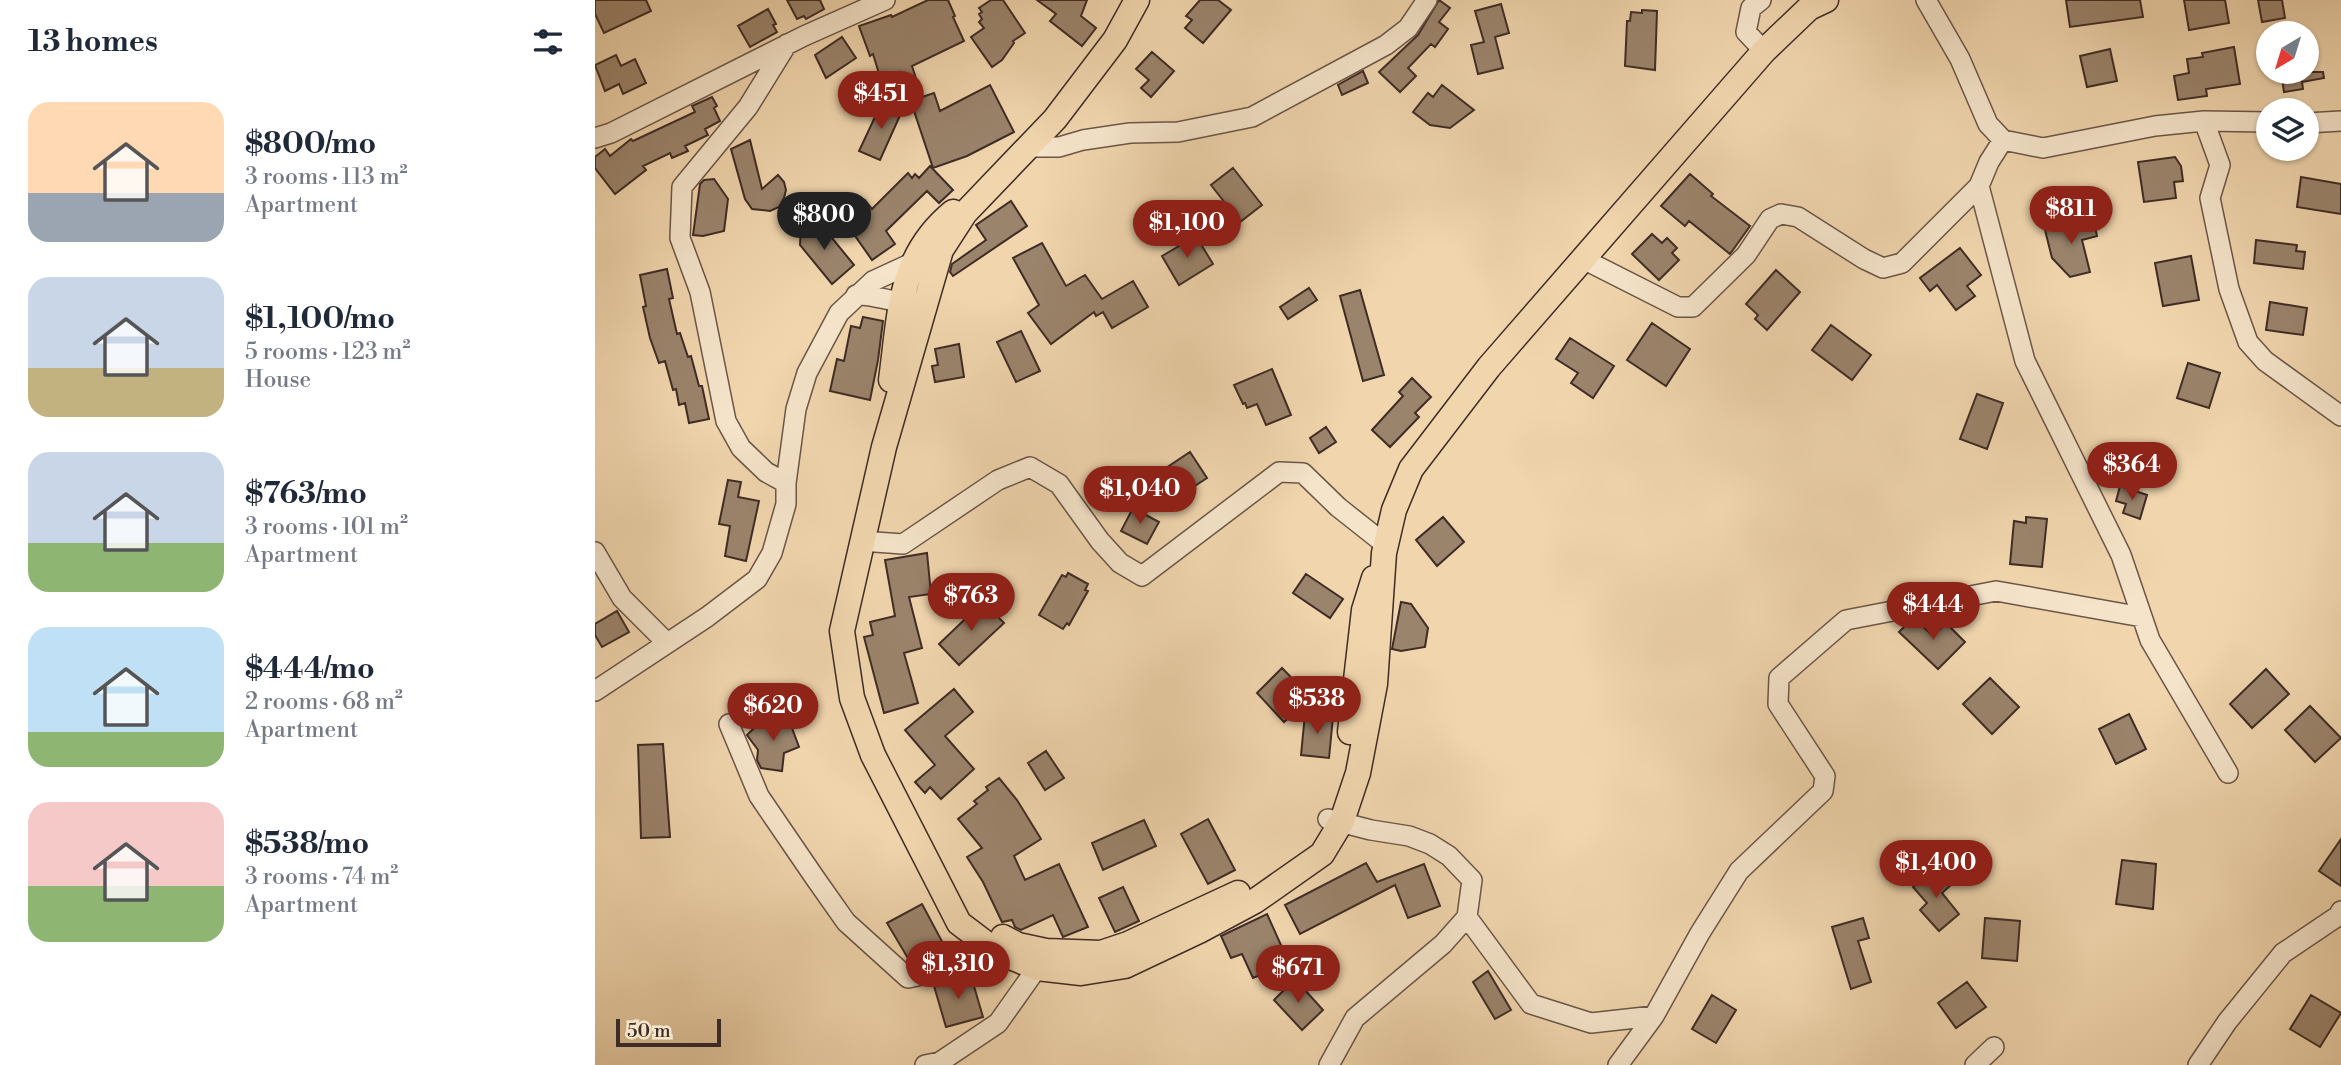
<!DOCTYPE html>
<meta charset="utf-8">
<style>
:root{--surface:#fff;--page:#f6f6f7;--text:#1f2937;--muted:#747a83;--accent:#8f2418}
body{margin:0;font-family:"Libre Bodoni",serif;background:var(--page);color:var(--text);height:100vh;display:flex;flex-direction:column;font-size:26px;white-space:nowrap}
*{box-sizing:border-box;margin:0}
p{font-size:23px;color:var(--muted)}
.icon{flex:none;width:38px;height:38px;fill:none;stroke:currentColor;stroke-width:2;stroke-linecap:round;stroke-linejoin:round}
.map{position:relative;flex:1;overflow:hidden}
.details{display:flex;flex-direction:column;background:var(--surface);width:595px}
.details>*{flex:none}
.needle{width:46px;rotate:218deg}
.fabs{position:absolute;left:1661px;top:21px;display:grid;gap:14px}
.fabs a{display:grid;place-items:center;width:63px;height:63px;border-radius:50%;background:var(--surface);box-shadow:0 2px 5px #0004;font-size:35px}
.scale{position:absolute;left:21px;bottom:18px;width:105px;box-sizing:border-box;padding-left:7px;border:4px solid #3f2c26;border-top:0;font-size:19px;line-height:24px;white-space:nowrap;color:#3f2c26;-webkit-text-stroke:5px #f5e4ca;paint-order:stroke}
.price{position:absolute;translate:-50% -60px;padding:0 16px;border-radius:24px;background:var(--accent);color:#fff;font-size:23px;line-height:46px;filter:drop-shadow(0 2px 4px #0008)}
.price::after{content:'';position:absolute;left:50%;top:42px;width:21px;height:16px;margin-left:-10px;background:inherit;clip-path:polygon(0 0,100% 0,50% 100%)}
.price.active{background:#222;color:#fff}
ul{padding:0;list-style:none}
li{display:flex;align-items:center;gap:21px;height:175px;padding:0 28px}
li span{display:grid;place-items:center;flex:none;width:196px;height:140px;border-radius:21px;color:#555}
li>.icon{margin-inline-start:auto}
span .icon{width:84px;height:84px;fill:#fffc;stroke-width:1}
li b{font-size:30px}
h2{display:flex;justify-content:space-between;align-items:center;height:84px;padding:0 28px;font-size:30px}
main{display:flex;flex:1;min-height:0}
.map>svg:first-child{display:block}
.building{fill:#9b846c;stroke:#3f2c26;stroke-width:2}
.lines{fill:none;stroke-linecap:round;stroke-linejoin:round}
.minor-casing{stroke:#6b5648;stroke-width:22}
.major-casing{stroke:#3f2c26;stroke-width:27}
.minor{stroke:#f5e4ca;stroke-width:19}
.major{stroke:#f0d5ad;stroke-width:24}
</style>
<main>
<section class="details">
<h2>13 homes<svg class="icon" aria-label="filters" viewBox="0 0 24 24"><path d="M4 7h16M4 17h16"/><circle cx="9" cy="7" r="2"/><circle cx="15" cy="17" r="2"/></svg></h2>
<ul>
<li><span style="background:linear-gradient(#ffd9b3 65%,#9aa5b1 0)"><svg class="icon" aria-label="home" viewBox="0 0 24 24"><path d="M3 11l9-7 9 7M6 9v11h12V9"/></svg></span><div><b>$800/mo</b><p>3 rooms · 113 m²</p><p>Apartment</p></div></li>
<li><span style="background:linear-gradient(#c9d6e8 65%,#c2b280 0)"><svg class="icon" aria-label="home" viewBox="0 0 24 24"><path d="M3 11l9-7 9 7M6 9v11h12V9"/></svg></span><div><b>$1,100/mo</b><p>5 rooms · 123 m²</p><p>House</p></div></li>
<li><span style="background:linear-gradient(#c9d6e8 65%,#8fb573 0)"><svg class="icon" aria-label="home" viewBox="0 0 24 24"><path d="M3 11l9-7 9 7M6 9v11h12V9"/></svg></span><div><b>$763/mo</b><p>3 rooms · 101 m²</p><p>Apartment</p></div></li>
<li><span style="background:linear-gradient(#bfe0f5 75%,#8fb573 0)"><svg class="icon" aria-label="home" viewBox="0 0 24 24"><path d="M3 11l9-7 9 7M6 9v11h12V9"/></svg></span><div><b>$444/mo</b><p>2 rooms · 68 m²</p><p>Apartment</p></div></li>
<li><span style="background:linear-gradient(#f6c9c9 60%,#8fb573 0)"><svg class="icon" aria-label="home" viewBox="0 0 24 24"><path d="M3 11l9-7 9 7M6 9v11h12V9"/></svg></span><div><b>$538/mo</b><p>3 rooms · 74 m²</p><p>Apartment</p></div></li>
</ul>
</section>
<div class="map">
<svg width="1746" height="1065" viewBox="0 0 1746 1065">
<rect width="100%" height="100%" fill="#f0d5ad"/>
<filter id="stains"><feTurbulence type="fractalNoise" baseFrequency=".00286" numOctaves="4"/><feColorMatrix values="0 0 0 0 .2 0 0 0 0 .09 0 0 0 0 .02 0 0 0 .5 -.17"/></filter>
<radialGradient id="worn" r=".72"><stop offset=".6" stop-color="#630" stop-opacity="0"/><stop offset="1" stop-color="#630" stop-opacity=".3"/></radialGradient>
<!-- building -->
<path class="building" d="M 0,0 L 51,0 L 56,11 L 9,33 L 0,14 Z
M 192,0 L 225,0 L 229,9 L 211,19 L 209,16 L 202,19 Z
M 333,0 L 353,0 L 360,16 L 358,17 L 369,41 L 317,66 L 327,97 L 339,93 L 345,111 L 395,85 L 419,132 L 372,156 L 338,168 L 310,84 L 289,90 L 278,54 L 275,56 L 264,26 L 296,15 L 297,17 Z
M 396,0 L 408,0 L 430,33 L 418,41 L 419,43 L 407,60 L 397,67 L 376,37 L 389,28 L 384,22 L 387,19 L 384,14 L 387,12 L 384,8 Z
M 442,0 L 492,0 L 486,16 L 501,28 L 487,46 L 455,21 L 461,14 Z
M 605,0 L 623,0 L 636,10 L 608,43 L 590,28 L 597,20 L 591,16 Z
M 844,0 L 855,8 L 844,22 L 853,29 L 840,47 L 836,44 L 813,68 L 821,76 L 805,92 L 784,72 L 823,35 Z
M 1471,0 L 1545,0 L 1548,17 L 1475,27 Z
M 1589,0 L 1630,0 L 1634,23 L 1594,30 Z
M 1663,0 L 1687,0 L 1690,18 L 1667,22 Z
M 906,4 L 914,33 L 900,37 L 908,68 L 883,74 L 876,45 L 889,42 L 880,11 Z
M 173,9 L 181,24 L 178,25 L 182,32 L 155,47 L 143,26 Z
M 1047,10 L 1062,11 L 1060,70 L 1030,66 L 1032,21 L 1035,21 L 1036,12 L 1047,13 Z
M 247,37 L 261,58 L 231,78 L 220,55 Z
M 1639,47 L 1645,84 L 1611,89 L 1612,96 L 1583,100 L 1579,76 L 1594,73 L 1592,59 L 1608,57 L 1607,53 Z
M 1515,49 L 1522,81 L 1492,87 L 1485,56 Z
M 557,52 L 579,71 L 556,97 L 546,88 L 554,80 L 541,69 Z
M 21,55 L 26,66 L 40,59 L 51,83 L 28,94 L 24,84 L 10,91 L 0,65 Z
M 768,71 L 773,83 L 747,95 L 743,85 Z
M 1686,72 L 1728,72 L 1729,78 L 1707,82 L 1708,89 L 1689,92 Z
M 847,85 L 879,110 L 855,128 L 835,125 L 818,112 L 833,93 L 838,97 Z
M 117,97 L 122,106 L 119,108 L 125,121 L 110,129 L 113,135 L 90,146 L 93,151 L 77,158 L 75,153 L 48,166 L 51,170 L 20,194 L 0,168 L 0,157 L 10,149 L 15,156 L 36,139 L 38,141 L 100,112 L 97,106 Z
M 287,102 L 307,111 L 285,160 L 264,151 Z
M 155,140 L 167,189 L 183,175 L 189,182 L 191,190 L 189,198 L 184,207 L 175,211 L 157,209 L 150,199 L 136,149 Z
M 1580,157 L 1586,166 L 1588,181 L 1579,182 L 1581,198 L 1549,202 L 1543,162 Z
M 335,166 L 358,190 L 344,203 L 332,191 L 291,231 L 300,244 L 277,260 L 246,216 L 270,200 L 277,209 L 313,173 L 317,178 L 320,174 L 324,178 Z
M 638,168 L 667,205 L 645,222 L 616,185 Z
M 1095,174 L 1118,194 L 1116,196 L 1155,226 L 1135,254 L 1094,221 L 1090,226 L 1066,206 Z
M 1706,177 L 1746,184 L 1746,214 L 1702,207 Z
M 119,179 L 133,199 L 129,231 L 108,236 L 98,235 L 105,184 L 109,180 Z
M 416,201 L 432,226 L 358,276 L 355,272 L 357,264 L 391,240 L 381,225 Z
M 1498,218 L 1502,236 L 1487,240 L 1495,272 L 1475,277 L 1457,258 L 1450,230 Z
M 224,222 L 259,265 L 237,284 L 205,245 L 206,226 Z
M 1057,234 L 1067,243 L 1072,238 L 1082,248 L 1077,253 L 1084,260 L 1064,280 L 1037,254 Z
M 601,236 L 618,264 L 584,285 L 567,256 Z
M 1661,240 L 1702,245 L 1701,251 L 1710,252 L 1708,269 L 1659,263 Z
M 447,243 L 471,286 L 490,275 L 507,299 L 538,281 L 553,307 L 517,328 L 508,312 L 501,316 L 499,312 L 456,344 L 433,313 L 444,305 L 418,258 Z
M 1365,248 L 1386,275 L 1372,286 L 1380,296 L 1361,310 L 1342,285 L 1335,291 L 1325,278 Z
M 1596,256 L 1604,300 L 1568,306 L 1560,263 Z
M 72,269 L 78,298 L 74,299 L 82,334 L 85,333 L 93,357 L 96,356 L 104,386 L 107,386 L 114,419 L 94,423 L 90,403 L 84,405 L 81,389 L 78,390 L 70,361 L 64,363 L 55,338 L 48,307 L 51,306 L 45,275 Z
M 1181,270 L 1205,292 L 1172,330 L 1160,319 L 1163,315 L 1151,304 Z
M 714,288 L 722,300 L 693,319 L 685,307 Z
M 765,290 L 789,375 L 768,381 L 745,296 Z
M 1675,302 L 1712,308 L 1708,335 L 1671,330 Z
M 268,317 L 288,321 L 283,360 L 275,400 L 235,391 L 242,359 L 249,361 L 256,326 L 265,328 Z
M 1057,323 L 1095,349 L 1071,386 L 1032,360 Z
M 1236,325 L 1276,355 L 1257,380 L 1217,350 Z
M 426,331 L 445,371 L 421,382 L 402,342 Z
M 975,338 L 1019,366 L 998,398 L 976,383 L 983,373 L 961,359 Z
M 364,344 L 369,377 L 340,382 L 337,366 L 343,365 L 340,349 Z
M 1593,363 L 1625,373 L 1614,408 L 1582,398 Z
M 677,369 L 696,415 L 671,425 L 662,404 L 652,408 L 650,403 L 648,404 L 639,385 Z
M 817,378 L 836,397 L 820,413 L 824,417 L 795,447 L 777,430 L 808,396 L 804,392 Z
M 1382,394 L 1408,403 L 1392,449 L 1365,439 Z
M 731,427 L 741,442 L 724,453 L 715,438 Z
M 595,452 L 612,478 L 580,499 L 562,474 Z
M 133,480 L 146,482 L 143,497 L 164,501 L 151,561 L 130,556 L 135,526 L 124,524 Z
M 1525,486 L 1552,495 L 1545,519 L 1528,513 L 1531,504 L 1521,501 Z
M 538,508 L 564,522 L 552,544 L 526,531 Z
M 848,517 L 869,542 L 842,566 L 821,540 Z
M 1431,517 L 1452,519 L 1447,567 L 1415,564 L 1419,521 L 1431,523 Z
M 332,553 L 336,594 L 314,597 L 327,648 L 309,653 L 323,703 L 289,713 L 269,637 L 278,635 L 275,622 L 300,616 L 290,560 Z
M 473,573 L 493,584 L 490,590 L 493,591 L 474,625 L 472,623 L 468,629 L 444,615 L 467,575 L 471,577 Z
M 711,574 L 748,599 L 735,618 L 698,593 Z
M 388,602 L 409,623 L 364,665 L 344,644 Z
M 806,602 L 816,604 L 833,628 L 830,647 L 806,651 L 797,649 Z
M 22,611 L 34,632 L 7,647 L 0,635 L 0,624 Z
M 1320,619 L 1338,636 L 1351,623 L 1370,642 L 1343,669 L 1304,632 L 1316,620 Z
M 687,668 L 716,698 L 689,722 L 662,693 Z
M 1671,669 L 1694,694 L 1657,728 L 1635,704 Z
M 1395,678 L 1424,707 L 1397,734 L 1368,704 Z
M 359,689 L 378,712 L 350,736 L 379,769 L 346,799 L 335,787 L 330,793 L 320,782 L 340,765 L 310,730 Z
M 1715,706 L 1746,738 L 1720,762 L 1690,730 Z
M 710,714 L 738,717 L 734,758 L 706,755 Z
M 1534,714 L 1551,749 L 1521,764 L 1504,729 Z
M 170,717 L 179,726 L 194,720 L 204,747 L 189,753 L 187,771 L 166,768 L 162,760 L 163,750 L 152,735 Z
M 68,744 L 75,837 L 46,838 L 43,745 Z
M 451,751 L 469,778 L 450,790 L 433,763 Z
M 404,778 L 422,800 L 446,839 L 419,856 L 430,880 L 464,864 L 493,927 L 468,937 L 458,915 L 426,930 L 420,927 L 417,920 L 407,922 L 388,882 L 372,857 L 387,848 L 363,819 L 382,804 L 379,801 L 393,790 L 391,787 Z
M 613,819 L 640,870 L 613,884 L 586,834 Z
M 549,820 L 561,846 L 508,870 L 497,843 Z
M 1746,839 L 1746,886 L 1724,871 Z
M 1527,860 L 1561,864 L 1558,909 L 1521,904 Z
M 771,863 L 782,882 L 829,864 L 845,906 L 813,918 L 800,885 L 705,934 L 690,905 Z
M 1341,868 L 1356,885 L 1347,893 L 1364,914 L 1344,931 L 1325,910 L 1332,903 L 1318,887 Z
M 528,887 L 544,921 L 520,932 L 504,898 Z
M 327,904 L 350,947 L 317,965 L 292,923 Z
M 672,914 L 694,963 L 658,978 L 647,954 L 636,958 L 626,936 Z
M 1268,918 L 1274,938 L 1263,941 L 1276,982 L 1256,989 L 1237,927 Z
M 1390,918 L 1425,921 L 1422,961 L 1387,958 Z
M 893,971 L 916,1010 L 900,1019 L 878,982 Z
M 376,976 L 388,1017 L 351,1027 L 339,986 Z
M 700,979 L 728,1010 L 707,1030 L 679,1000 Z
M 1372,982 L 1391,1007 L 1361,1028 L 1343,1003 Z
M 1117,995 L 1141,1010 L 1121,1043 L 1097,1029 Z
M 1716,995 L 1746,1013 L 1725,1047 L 1695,1029 Z"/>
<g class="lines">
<defs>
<path id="minor" d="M 1166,0 L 1156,8 L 1151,32 L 1169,51
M 1331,0 L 1365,59 L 1393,124 L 1408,140 L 1448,148 L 1560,126 L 1609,121 L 1673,122
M 1609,121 L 1625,165 L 1615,198 L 1634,289 L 1653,342 L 1670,361 L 1746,416
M 1712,123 L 1746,121
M 0,138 L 16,133 L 209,36 L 290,0
M 1408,140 L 1394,162 L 1384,186 L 1430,361 L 1526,555 L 1555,640 L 1633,773
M 434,147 L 464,147 L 488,140 L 535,133 L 583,132 L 657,117 L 791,45 L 813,28 L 832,0
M 988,259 L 1083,307 L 1098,307 L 1151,255 L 1175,219 L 1186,214 L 1203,217 L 1269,259 L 1288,268 L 1307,263 L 1384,186
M 261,295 C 281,294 298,304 318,302
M 191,483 L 171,472 L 146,448 L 131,421 L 105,292 L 85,238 L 87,187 L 153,107 L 192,44
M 266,541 L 308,544 L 403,480 L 435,467 L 464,484 L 505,541 L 525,563 L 547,576 L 684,472 L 708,473 L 743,507 L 791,545
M 0,552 L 27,598 L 72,643
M 0,691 L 112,617 L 162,579 L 177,553 L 191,504 L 191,483 L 201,409 L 212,373 L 244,313 L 278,281 L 317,263 L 326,268
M 134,724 L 164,796 L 220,878 L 251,922 L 313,978 L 362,967 L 401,951
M 733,819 L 776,830 L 814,836 L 835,844 L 854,856 L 877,880 L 872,917 L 848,944 L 760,1018 L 734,1065
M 872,917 L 936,1004 L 996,1023 L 1059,1016 L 1023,1065
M 1059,1016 L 1105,933 L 1144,871 L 1228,791 L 1230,776 L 1183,704 L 1184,678 L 1251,620 L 1401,591 L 1547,617
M 330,1065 L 345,1062 L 403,1023 L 442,968
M 1380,1065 L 1399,1047
M 1603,1065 L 1632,1022 L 1688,953 L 1743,916 L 1746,911"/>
<path id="major" d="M 542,0 L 520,40 L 460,119 L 370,213 L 346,250 L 289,447 L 247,631 L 257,698 L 278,755 L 364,923 L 401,951 L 442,968 L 486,973 L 530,966 L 604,931 L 660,901 L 727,854 L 747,821 L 763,773 L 780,684 L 789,553 L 799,510 L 816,469 L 894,367 L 1169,51 L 1214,8 L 1231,0
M 296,380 C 305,315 303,257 358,212
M 755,732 L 769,610 L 779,578
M 408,937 L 423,945 L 451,951 L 506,953 L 533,944 L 643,893"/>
</defs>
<!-- minor casing -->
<use href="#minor" class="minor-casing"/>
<!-- major casing -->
<use href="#major" class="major-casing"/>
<!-- minor -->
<use href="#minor" class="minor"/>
<!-- major -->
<use href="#major" class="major"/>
</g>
<rect width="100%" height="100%" filter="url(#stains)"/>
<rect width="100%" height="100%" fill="url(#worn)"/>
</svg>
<div class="fabs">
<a><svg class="needle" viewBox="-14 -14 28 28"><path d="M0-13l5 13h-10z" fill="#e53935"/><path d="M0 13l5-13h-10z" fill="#747a83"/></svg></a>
<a><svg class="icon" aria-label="layers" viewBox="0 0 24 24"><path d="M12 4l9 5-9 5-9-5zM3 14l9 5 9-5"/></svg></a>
</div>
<div class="scale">50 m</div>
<b class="price" style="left:286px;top:131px">$451</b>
<b class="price" style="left:1476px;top:246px">$811</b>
<b class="price active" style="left:229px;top:252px">$800</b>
<b class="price" style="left:592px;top:260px">$1,100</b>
<b class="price" style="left:1537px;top:502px">$364</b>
<b class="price" style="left:545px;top:526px">$1,040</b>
<b class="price" style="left:376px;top:633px">$763</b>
<b class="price" style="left:1338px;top:642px">$444</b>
<b class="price" style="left:722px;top:736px">$538</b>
<b class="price" style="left:178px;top:743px">$620</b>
<b class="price" style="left:1341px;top:900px">$1,400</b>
<b class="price" style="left:363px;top:1001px">$1,310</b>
<b class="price" style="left:703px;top:1005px">$671</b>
</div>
</main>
